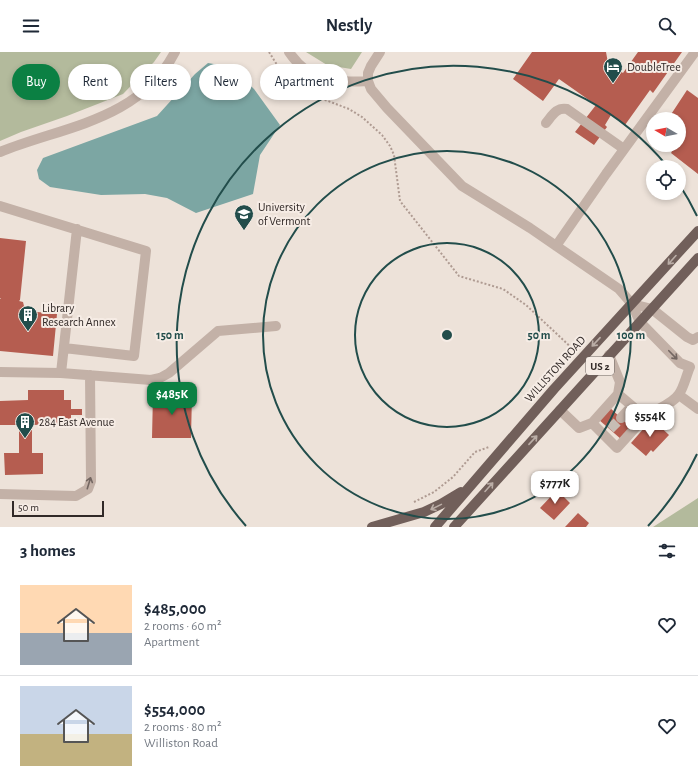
<!DOCTYPE html>
<meta charset="utf-8">
<style>
:root{--surface:#fff;--page:#f2f2f3;--text:#1f2937;--muted:#747a83;--line:#e0e1e3;--accent:#0b8043}
body{margin:0;font-family:"Alegreya Sans",sans-serif;background:var(--page);color:var(--text);height:100vh;display:flex;flex-direction:column;font-size:15px;white-space:nowrap}
*{box-sizing:border-box;margin:0}
p{font-size:13px;color:var(--muted)}
.icon{flex:none;width:22px;height:22px;fill:none;stroke:currentColor;stroke-width:2;stroke-linecap:round;stroke-linejoin:round}
.map{position:relative;height:475px;overflow:hidden}
.side{display:flex;flex-direction:column;background:var(--surface);flex:1}
.side>*{flex:none}
.top-card{position:absolute;left:12px;top:12px;width:400px;height:36px;display:flex;gap:8px}
.needle{width:26px;rotate:280deg}
.fabs{position:absolute;left:646px;top:60px;display:grid;gap:8px}
.fabs a{display:grid;place-items:center;width:40px;height:40px;border-radius:50%;background:var(--surface);box-shadow:0 2px 6px #0003;font-size:20px}
.scale{position:absolute;left:12px;bottom:10px;width:92px;box-sizing:border-box;padding-left:4px;border:2px solid #312927;border-top:0;font-size:11px;line-height:14px;white-space:nowrap;color:#312927;-webkit-text-stroke:3px #f6ece5;paint-order:stroke}
.price{position:absolute;translate:-50% -34px;padding:0 9px;border-radius:8px;background:#fff;color:#222;font-size:13px;line-height:26px;filter:drop-shadow(0 1px 2px #0008)}
.price::after{content:'';position:absolute;left:50%;top:24px;width:12px;height:9px;margin-left:-6px;background:inherit;clip-path:polygon(0 0,100% 0,50% 100%)}
.price.selected{background:var(--accent);color:#fff}
ul{padding:0;list-style:none}
li{display:flex;align-items:center;gap:12px;height:100px;padding:0 20px}
li+li{border-top:1px solid var(--line)}
li span{display:grid;place-items:center;flex:none;width:112px;height:80px;border-radius:0px;color:#555}
li>.icon{margin-inline-start:auto}
span .icon{width:48px;height:48px;fill:#fffc;stroke-width:1}
li b{font-size:17px}
h2{display:flex;justify-content:space-between;align-items:center;height:48px;padding:0 20px;font-size:17px}
.tag{padding:0 14px;border-radius:18px;background:var(--surface);box-shadow:0 2px 6px #0003;font-size:14px;line-height:36px}
.tag.selected{background:var(--accent);color:#fff}
header{display:flex;justify-content:space-between;align-items:center;height:52px;padding:0 20px;background:var(--surface);font-size:18px;font-weight:700}
.map>svg:first-child{display:block}
.green{fill:#b3ba9c}
.water{fill:#7ca6a3}
.building{fill:#b55d50}
.lines{fill:none;stroke-linecap:round;stroke-linejoin:round}
.minor-tunnel{stroke:#c7bdb5;stroke-width:10;stroke-dasharray:10 5;stroke-linecap:butt}
.path{stroke:#af9b92;stroke-width:2;stroke-dasharray:2 2;stroke-linecap:butt}
.minor{stroke:#c3b1a7;stroke-width:10}
.major{stroke:#715f5a;stroke-width:10}
.oneway{stroke:#baada6}
.oneway2{stroke:#736661}
.ring{fill:none;stroke:#224d4b;stroke-width:2}
.labels{text-anchor:middle;dominant-baseline:central;stroke-width:4;stroke-linejoin:round;paint-order:stroke}
.shield{fill:#f6ece5;stroke:#6c6460;stroke-width:1}
.shield-label{font-size:11px;font-weight:bold;fill:#312927}
.poi-label{font-size:12px;fill:#312927;stroke:#f6ece5;text-anchor:start}
.street-label{font-size:12px;fill:#312927;stroke:#f6ece5}
.centre{fill:#224d4b;stroke:#f6ece5;stroke-width:2}
.ring-label{font-size:12px;text-anchor:middle;font-weight:bold;fill:#224d4b;stroke:#f6ece5;stroke-width:4;stroke-linejoin:round;paint-order:stroke}
</style>
<header><svg class="icon" aria-label="menu" viewBox="0 0 24 24"><path d="M4 6h16M4 12h16M4 18h16"/></svg>Nestly<svg class="icon" aria-label="search" viewBox="0 0 24 24"><circle cx="10" cy="10" r="6"/><path d="M15 15l6 6"/></svg></header>
<div class="map">
<svg width="698" height="475" viewBox="0 0 698 475">
<rect width="100%" height="100%" fill="#ede2d9"/>
<!-- green -->
<path class="green" d="M 0,0 L 161,0 L 154,10 L 123,42 L 67,64 L 21,80 L 0,89 Z
M 306,0 L 362,0 L 351,17 L 327,13 Z
M 698,446 L 698,475 L 653,475 Z"/>
<!-- water -->
<path class="water" d="M 208,11 L 231,15 L 254,37 L 280,73 L 260,103 L 253,142 L 196,161 L 167,146 L 145,142 L 101,143 L 50,135 L 39,127 L 37,118 L 43,106 L 157,64 L 195,22 Z"/>
<!-- building -->
<path class="building" d="M 532,0 L 606,0 L 608,11 L 623,21 L 638,0 L 682,0 L 653,41 L 650,38 L 625,73 L 611,63 L 605,73 L 607,75 L 594,93 L 575,80 L 596,53 L 559,27 L 543,49 L 513,27 Z
M 687,38 L 698,46 L 698,122 L 671,101 L 676,93 L 679,93 L 679,89 L 681,85 L 679,83 L 679,67 L 668,67 Z
M 0,186 L 26,189 L 20,248 L 19,249 L 23,250 L 24,254 L 23,257 L 18,258 L 57,262 L 53,304 L 0,299 L 0,247 L 1,247 L 0,246 Z
M 28,338 L 64,338 L 64,348 L 71,348 L 71,357 L 82,357 L 82,363 L 71,363 L 71,372 L 32,373 L 32,401 L 43,401 L 43,422 L 5,423 L 4,401 L 19,401 L 19,373 L 0,373 L 0,349 L 28,348 Z
M 153,342 L 192,342 L 191,386 L 152,386 Z
M 609,355 L 632,376 L 622,388 L 598,367 Z
M 652,367 L 669,383 L 653,400 L 651,398 L 646,404 L 631,391 Z
M 557,438 L 570,451 L 554,468 L 540,456 Z
M 578,461 L 589,471 L 586,475 L 565,475 Z"/>
<g class="lines">
<!-- minor-tunnel -->
<path class="minor-tunnel" d="M 610,377 L 621,366"/>
<!-- path -->
<path class="path" d="M 269,0 L 284,24 L 295,34 L 307,41 L 349,57 L 362,65 L 382,83 L 390,94 L 394,103 L 400,149 L 459,224 L 503,237 L 526,253 L 575,299
M 414,450 L 434,440 L 453,425 L 475,400 L 489,395"/>
<!-- minor -->
<path class="minor" d="M 289,0 C 310,31 334,31 368,29
M 380,0 L 371,14 L 368,21 L 368,29 L 371,37 L 387,56 L 462,134 L 530,176 L 619,237 L 632,252 L 640,270 L 680,311 L 690,315 C 686,324 684,335 679,342 C 672,353 655,357 645,365
M 546,71 C 552,64 556,55 567,57 L 624,97
M 0,100 C 64,74 139,69 175,0
M 0,154 L 146,199 L 134,304 L 64,296
M 556,194 L 606,122 L 695,0
M 632,252 L 652,257 L 687,285 L 693,288 L 698,285
M 0,320 L 61,321 L 151,328 L 160,326 L 169,321 L 218,279 L 276,274
M 61,321 L 77,177
M 679,343 L 698,357
M 560,358 L 579,376 L 592,371 L 617,396 L 645,365 L 618,342 L 620,330 L 609,303
M 621,366 L 632,354
M 592,371 L 618,342
M 0,442 L 76,444 L 88,437 L 91,429 L 90,323"/>
<!-- major -->
<path class="major" d="M 372,475 L 424,460 L 441,452 L 461,440
M 435,475 L 554,337 L 698,179
M 454,475 L 698,206"/>
</g>
<!-- one-way arrows -->
<defs><path id="oneway-shaft" d="M-6 0H5M1.5-3L5.5 0L1.5 3" fill="none" stroke-width="1.6" stroke-linecap="round" stroke-linejoin="round"/></defs>
<g class="oneway">
<use href="#oneway-shaft" transform="translate(672 208) rotate(132)"/>
<use href="#oneway-shaft" transform="translate(596 290) rotate(133)"/>
<use href="#oneway-shaft" transform="translate(533 388) rotate(-47)"/>
<use href="#oneway-shaft" transform="translate(489 435) rotate(-48)"/>
<use href="#oneway-shaft" transform="translate(436 455) rotate(154)"/>
</g>
<g class="oneway2">
<use href="#oneway-shaft" transform="translate(673 303) rotate(46)"/>
<use href="#oneway-shaft" transform="translate(89 431) rotate(-73)"/>
</g>
<!-- distance rings -->
<g class="ring">
<circle cx="447" cy="283" r="92"/>
<circle cx="447" cy="283" r="184"/>
<path d="M697 402A277 277 0 0 1 648 474M246 474A277 277 0 1 1 667 114M679 132A277 277 0 0 1 697 164"/>
</g>
<!-- icons -->
<defs>
<symbol id="hotel-pin" viewBox="-11 -11 22 30"><path d="M0 17L-7.5 6A9.5 9.5 0 1 1 7.5 6Z" fill="#224d4b" stroke="#f6ece5"/><path d="M-6-4.5h1.5V1H6V5H4.5V3h-9V5H-6ZM-4 0a1.8 1.8 0 1 1 3.6 0ZM.5 0V-2.5h3Q6-2.5 6 0Z" fill="#fff"/></symbol>
<symbol id="university-pin" viewBox="-11 -11 22 30"><path d="M0 17L-7.5 6A9.5 9.5 0 1 1 7.5 6Z" fill="#224d4b" stroke="#f6ece5"/><path d="M0-5L7-2L0 1L-7-2ZM-4 1L0 2.5L4 1V4Q0 6-4 4Z" fill="#fff"/></symbol>
<symbol id="building-pin" viewBox="-11 -11 22 30"><path d="M0 17L-7.5 6A9.5 9.5 0 1 1 7.5 6Z" fill="#224d4b" stroke="#f6ece5"/><path d="M-4-6H4V6H1V3H-1V6H-4ZM-2.5-4.3h1.7v1.8h-1.7ZM.8-4.3h1.7v1.8H.8ZM-2.5-1h1.7V.8h-1.7ZM.8-1h1.7V.8H.8Z" fill="#fff"/></symbol>
</defs>
<g fill-rule="evenodd">
<use href="#hotel-pin" x="602" y="4" width="22" height="30"/>
<use href="#university-pin" x="233" y="151" width="22" height="30"/>
<use href="#building-pin" x="17" y="252" width="22" height="30"/>
<use href="#building-pin" x="14" y="359" width="22" height="30"/>
</g>
<g class="labels">
<!-- shield labels -->
<rect class="shield" x="586" y="305" width="28" height="18" rx="3"/>
<g class="shield-label">
<text x="600" y="314">US 2</text>
</g>
<!-- poi labels -->
<g class="poi-label">
<text x="627" y="15">DoubleTree</text>
<text x="258" y="155">University<tspan x="258" dy="14">of Vermont</tspan></text>
<text x="42" y="256">Library<tspan x="42" dy="14">Research Annex</tspan></text>
<text x="39" y="370">284 East Avenue</text>
</g>
<!-- street labels -->
<g class="street-label">
<text transform="translate(555 317) rotate(-48)">WILLISTON ROAD</text>
</g>
</g>
<circle cx="447" cy="283" r="6" class="centre"/>
<g class="ring-label">
<text x="539" y="287">50 m</text>
<text x="631" y="287">100 m</text>
<text x="170" y="287">150 m</text>
</g>
</svg>
<div class="fabs">
<a><svg class="needle" viewBox="-14 -14 28 28"><path d="M0-13l5 13h-10z" fill="#e53935"/><path d="M0 13l5-13h-10z" fill="#747a83"/></svg></a>
<a><svg class="icon" aria-label="locate" viewBox="0 0 24 24"><circle cx="12" cy="12" r="6"/><path d="M12 2v4M12 18v4M2 12h4M18 12h4"/></svg></a>
</div>
<div class="scale">50 m</div>
<b class="price selected" style="left:172px;top:364px">$485K</b>
<b class="price" style="left:650px;top:386px">$554K</b>
<b class="price" style="left:555px;top:453px">$777K</b>
<div class="top-card">
<a class="tag selected">Buy</a>
<a class="tag">Rent</a>
<a class="tag">Filters</a>
<a class="tag">New</a>
<a class="tag">Apartment</a>
</div>
</div>
<section class="side">
<h2>3 homes<svg class="icon" aria-label="filters" viewBox="0 0 24 24"><path d="M4 7h16M4 17h16"/><circle cx="9" cy="7" r="2"/><circle cx="15" cy="17" r="2"/></svg></h2>
<ul>
<li><span style="background:linear-gradient(#ffd9b3 60%,#9aa5b1 0)"><svg class="icon" aria-label="home" viewBox="0 0 24 24"><path d="M3 11l9-7 9 7M6 9v11h12V9"/></svg></span><div><b>$485,000</b><p>2 rooms · 60 m²</p><p>Apartment</p></div><svg class="icon" aria-label="heart" viewBox="0 0 24 24"><path d="M12 20l-8-8c-3-5 5-10 8-4 3-6 11-1 8 4z"/></svg></li>
<li><span style="background:linear-gradient(#c9d6e8 60%,#c2b280 0)"><svg class="icon" aria-label="home" viewBox="0 0 24 24"><path d="M3 11l9-7 9 7M6 9v11h12V9"/></svg></span><div><b>$554,000</b><p>2 rooms · 80 m²</p><p>Williston Road</p></div><svg class="icon" aria-label="heart" viewBox="0 0 24 24"><path d="M12 20l-8-8c-3-5 5-10 8-4 3-6 11-1 8 4z"/></svg></li>
</ul>
</section>
